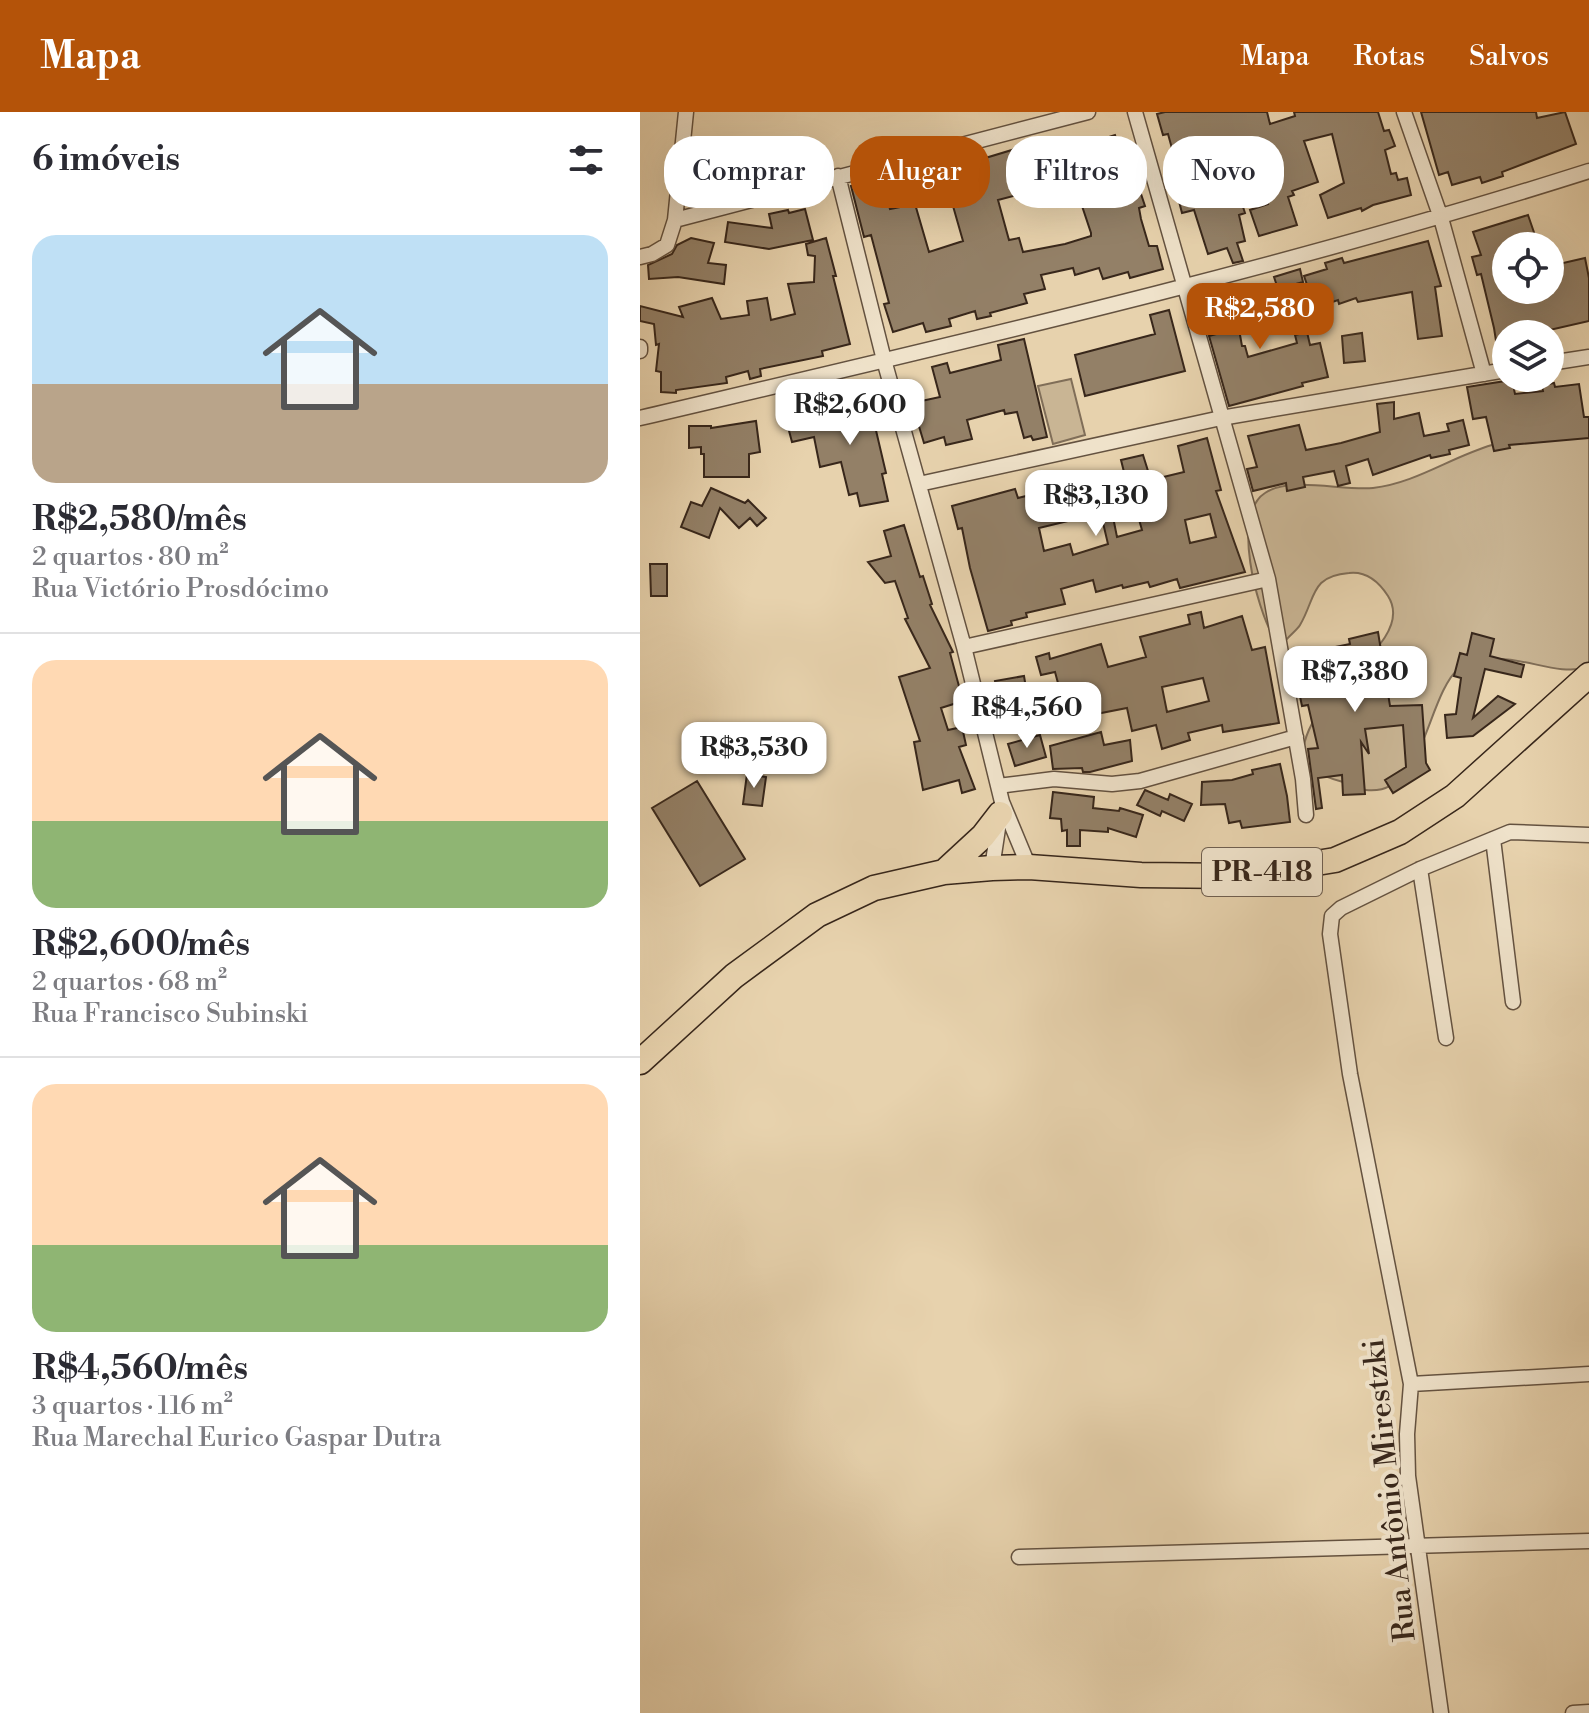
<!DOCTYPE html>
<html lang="pt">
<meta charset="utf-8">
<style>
:root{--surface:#fff;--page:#f7f7f7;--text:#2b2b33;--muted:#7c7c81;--line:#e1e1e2;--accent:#b45309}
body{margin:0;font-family:"Libre Bodoni",serif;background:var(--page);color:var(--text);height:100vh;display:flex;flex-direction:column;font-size:30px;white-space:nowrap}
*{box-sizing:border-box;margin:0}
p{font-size:26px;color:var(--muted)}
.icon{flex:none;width:44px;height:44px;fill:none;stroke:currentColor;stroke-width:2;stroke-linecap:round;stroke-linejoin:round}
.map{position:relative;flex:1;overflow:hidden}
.sheet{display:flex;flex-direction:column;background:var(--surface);width:640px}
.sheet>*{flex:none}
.guide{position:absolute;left:24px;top:24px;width:760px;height:72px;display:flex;gap:16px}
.buttons{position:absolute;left:852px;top:120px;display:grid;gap:16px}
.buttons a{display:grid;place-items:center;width:72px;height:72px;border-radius:50%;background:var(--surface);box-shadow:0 8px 32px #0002;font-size:40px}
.price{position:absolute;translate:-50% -68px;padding:0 18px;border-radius:16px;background:#fff;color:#222;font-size:26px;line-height:52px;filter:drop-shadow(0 2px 4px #0008)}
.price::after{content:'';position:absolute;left:50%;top:48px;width:24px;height:18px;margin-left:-12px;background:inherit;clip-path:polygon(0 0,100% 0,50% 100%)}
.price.on{background:var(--accent);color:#fff}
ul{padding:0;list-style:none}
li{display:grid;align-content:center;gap:16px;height:424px;padding:0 32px}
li+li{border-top:2px solid var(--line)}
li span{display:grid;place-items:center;height:248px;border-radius:24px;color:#555}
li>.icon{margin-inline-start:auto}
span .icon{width:144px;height:144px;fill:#fffc;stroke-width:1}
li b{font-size:34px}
h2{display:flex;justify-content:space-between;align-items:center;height:96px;padding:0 32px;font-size:34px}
.tag{padding:0 28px;border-radius:32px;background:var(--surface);box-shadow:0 8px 32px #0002;font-size:28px;line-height:72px}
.tag.on{background:var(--accent);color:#fff}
header{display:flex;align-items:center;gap:48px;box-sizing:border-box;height:112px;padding:0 40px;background:var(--accent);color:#fff}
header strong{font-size:38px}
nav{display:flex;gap:44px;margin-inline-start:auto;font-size:28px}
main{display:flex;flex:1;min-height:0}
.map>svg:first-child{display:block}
.green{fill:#c9b594;stroke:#806e58;stroke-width:2}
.building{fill:#938067;stroke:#38271b;stroke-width:2;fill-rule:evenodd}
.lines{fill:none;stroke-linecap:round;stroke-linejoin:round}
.street-casing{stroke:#645240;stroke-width:17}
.highway-casing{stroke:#38271b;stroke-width:27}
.street{stroke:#efe2ca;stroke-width:14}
.highway{stroke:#e7d2ad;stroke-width:24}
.labels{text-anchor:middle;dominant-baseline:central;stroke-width:8;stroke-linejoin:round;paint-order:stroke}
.shield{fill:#efe2ca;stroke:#6f5f50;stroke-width:2}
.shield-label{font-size:28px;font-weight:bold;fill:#38271b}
.street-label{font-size:30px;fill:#38271b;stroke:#efe2ca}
</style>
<header>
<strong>Mapa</strong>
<nav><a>Mapa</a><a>Rotas</a><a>Salvos</a></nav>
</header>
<main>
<section class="sheet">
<h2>6 imóveis<svg class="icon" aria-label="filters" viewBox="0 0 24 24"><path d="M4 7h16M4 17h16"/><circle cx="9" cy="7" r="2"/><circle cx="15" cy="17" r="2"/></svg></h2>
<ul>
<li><span style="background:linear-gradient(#bfe0f5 60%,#b9a48a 0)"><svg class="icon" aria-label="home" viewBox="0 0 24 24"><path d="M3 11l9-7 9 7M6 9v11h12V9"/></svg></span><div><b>R$2,580/mês</b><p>2 quartos · 80 m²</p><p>Rua Victório Prosdócimo</p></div></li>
<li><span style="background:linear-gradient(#ffd9b3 65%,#8fb573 0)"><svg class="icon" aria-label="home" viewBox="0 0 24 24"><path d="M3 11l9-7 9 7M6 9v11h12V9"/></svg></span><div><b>R$2,600/mês</b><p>2 quartos · 68 m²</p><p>Rua Francisco Subinski</p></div></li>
<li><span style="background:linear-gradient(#ffd9b3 65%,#8fb573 0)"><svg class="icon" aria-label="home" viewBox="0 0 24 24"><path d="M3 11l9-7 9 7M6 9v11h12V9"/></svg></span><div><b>R$4,560/mês</b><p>3 quartos · 116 m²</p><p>Rua Marechal Eurico Gaspar Dutra</p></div></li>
</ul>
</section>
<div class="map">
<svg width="949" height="1601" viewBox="0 0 949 1601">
<rect width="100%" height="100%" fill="#e7d2ad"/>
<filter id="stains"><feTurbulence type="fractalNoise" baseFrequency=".0025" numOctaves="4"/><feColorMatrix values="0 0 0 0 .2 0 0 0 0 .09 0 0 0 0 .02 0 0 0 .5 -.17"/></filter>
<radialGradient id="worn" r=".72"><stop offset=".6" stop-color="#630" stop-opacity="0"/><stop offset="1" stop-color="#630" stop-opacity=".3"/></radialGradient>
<!-- green -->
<path class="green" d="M 431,267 L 445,323 L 413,332 L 398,274 Z
M 949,321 L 949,555 C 919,564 890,547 859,547 C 852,547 843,549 835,550 C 829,552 824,551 819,556 C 786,585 785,685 726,678 C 718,677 710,673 703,670 C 692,667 679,663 670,656 C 650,639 680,596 692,581 C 711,558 771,520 748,484 C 739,470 726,459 709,461 C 670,464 676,486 660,513 C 657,518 651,522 647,527 L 633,524 C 617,496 591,403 625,381 C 650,364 702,379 733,376 C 776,371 811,345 852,333 C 881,325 919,324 949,321 Z"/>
<!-- building -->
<path class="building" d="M 525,0 L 627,0 L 630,12 L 655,4 L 654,0 L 738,0 L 744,19 L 749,18 L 755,34 L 745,38 L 751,62 L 756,61 L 758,68 L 767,66 L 771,83 L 733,93 L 722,99 L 721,96 L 688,106 L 680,83 L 704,71 L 692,22 L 664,29 L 678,70 L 652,79 L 654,83 L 648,85 L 657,113 L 619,124 L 610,98 L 628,92 L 615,48 L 589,54 L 583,31 L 556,39 L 558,47 L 554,48 L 562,75 L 593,64 L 605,101 L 599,103 L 605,129 L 597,131 L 603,149 L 593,151 L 587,136 L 568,142 L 554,98 L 542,101 L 535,74 L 539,73 L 533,52 L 536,51 L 528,22 L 523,23 L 517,2 Z
M 781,0 L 896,0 L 897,6 L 925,0 L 936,32 L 862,60 L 863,64 L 842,71 L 840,65 L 812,73 L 808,60 L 799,63 Z
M 475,23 L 486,59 L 489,85 L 501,82 L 505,94 L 499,96 L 501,107 L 509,134 L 517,134 L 523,157 L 490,166 L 488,160 L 463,167 L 459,156 L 435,163 L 433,156 L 401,163 L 405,177 L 384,182 L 387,191 L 350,201 L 351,204 L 337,207 L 335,199 L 309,207 L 311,214 L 286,220 L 283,211 L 253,220 L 244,192 L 249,191 L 231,123 L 224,125 L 211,74 L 240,65 L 250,97 L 275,92 L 289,140 L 323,129 L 309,80 L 326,76 L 319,54 L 395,31 L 403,66 L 379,73 L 381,82 L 358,88 L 369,128 L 379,126 L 383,140 L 425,132 L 451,124 L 451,121 L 439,85 L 414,93 L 409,77 L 435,69 L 425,32 L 439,28 L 441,34 Z
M 165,97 L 173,128 L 129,137 L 85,130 L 88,110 L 132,116 L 129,102 L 148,98 L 149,101 Z
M 888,103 L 898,132 L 866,134 L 866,178 L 910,178 L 910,154 L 945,146 L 949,166 L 949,209 L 905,219 L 905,222 L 866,222 L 866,248 L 859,248 L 854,216 L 841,162 L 837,163 L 832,145 L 841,143 L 833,120 Z
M 51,126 L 74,131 L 68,151 L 86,153 L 84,172 L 38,165 L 9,167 L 8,153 L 32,142 L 37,133 Z
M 186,126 L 196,164 L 193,164 L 210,232 L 182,239 L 183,244 L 120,257 L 121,264 L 110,267 L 108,259 L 86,265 L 87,271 L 36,278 L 36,281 L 21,280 L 21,260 L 16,259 L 19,232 L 16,233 L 14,212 L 0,209 L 0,194 L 43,205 L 39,195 L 72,186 L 81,207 L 109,203 L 107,189 L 127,186 L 131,208 L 155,202 L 148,172 L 174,170 L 175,144 L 168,143 L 166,132 Z
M 788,129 L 801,174 L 795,175 L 802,224 L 778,227 L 772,180 L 718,190 L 716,186 L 699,192 L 698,188 L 675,196 L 664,164 L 687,157 L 685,151 L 702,146 L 704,151 Z
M 660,157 L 663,170 L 638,177 L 634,165 Z
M 615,178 L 618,189 L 645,183 L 650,204 L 626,210 L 625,206 L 598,212 L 602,234 L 605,234 L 608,245 L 657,231 L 655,223 L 667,220 L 670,233 L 680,231 L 688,265 L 662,271 L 663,274 L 589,294 L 569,224 L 580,221 L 572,186 Z
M 529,198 L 545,259 L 445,284 L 435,243 L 515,222 L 510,203 Z
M 722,221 L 725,249 L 704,251 L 702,224 Z
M 384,227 L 407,325 L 393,328 L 391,324 L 384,326 L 377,300 L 365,302 L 364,298 L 327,308 L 332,327 L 306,333 L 304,325 L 284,331 L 272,291 L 300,285 L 292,255 L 307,251 L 310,261 L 361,248 L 358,233 Z
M 872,268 L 875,282 L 903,279 L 902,273 L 914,271 L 915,275 L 939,272 L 944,305 L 949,305 L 949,326 L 869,333 L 870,336 L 854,339 L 846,305 L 833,307 L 827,275 Z
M 208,283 L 210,291 L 234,286 L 239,309 L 234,310 L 246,361 L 242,362 L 248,389 L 220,394 L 217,381 L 209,383 L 201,350 L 180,355 L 174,325 L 152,330 L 148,315 L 197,302 L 194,291 L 197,290 L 196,286 Z
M 754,290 L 754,307 L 779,301 L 784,324 L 809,319 L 807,312 L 823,308 L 829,333 L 809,338 L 810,342 L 791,346 L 790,343 L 733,363 L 728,347 L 706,354 L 710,371 L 698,374 L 694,359 L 663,365 L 665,375 L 647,379 L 646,371 L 613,379 L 607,357 L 617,355 L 608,324 L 659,313 L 666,338 L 701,331 L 740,320 L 737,292 Z
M 116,309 L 120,340 L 109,342 L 109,365 L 64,365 L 64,342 L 61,342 L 61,335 L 49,336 L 49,314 L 71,314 L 71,316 Z
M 567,326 L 581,378 L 576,379 L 605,460 L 540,476 L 537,467 L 510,475 L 508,470 L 483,476 L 482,473 L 456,480 L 453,468 L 421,477 L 425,492 L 386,501 L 387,505 L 371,509 L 372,513 L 348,519 L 330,456 L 322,416 L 318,417 L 312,394 L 375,377 L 378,386 L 402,380 L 399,370 L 421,365 L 426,383 L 454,376 L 452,368 L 484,360 L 481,348 L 503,343 L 513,375 L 469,385 L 477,425 L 502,418 L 498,404 L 520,398 L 511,368 L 544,360 L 538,334 ZM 460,398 L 468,432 L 433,443 L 430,432 L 404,439 L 399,416 L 432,408 L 431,405 ZM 570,402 L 576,425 L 550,431 L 545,408 Z
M 71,376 L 105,391 L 108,388 L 126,406 L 117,414 L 110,406 L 99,416 L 80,396 L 69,426 L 41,415 L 51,390 L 62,394 Z
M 264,413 L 280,465 L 283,464 L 292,492 L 290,493 L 313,540 L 310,541 L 323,589 L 301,596 L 308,618 L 322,615 L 326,633 L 319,635 L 335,677 L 322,681 L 319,668 L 283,678 L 274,630 L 280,629 L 259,565 L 290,556 L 265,507 L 268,506 L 255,469 L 245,471 L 228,450 L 251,444 L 244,419 Z
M 10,452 L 27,452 L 27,484 L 11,484 Z
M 561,500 L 564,516 L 602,504 L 612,538 L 625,535 L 639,611 L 583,620 L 582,613 L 548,621 L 550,628 L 522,637 L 516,613 L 492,619 L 487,596 L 400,613 L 398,602 L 425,597 L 415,560 L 401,563 L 396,545 L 409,541 L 410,547 L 461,532 L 468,555 L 506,545 L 500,525 L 550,512 L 548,503 ZM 563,566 L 569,589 L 527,600 L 522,575 Z
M 738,520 L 750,594 L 782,593 L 786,651 L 790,658 L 753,681 L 745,668 L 766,655 L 763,613 L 725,617 L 729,642 L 721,630 L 725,682 L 703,683 L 702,663 L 678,666 L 682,696 L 676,697 L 668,637 L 678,636 L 668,593 L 662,594 L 657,570 L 661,569 L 656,543 L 710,532 L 709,527 Z
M 832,521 L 854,527 L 850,544 L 884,553 L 881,565 L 845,557 L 833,606 L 858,584 L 875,592 L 833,624 L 807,626 L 805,603 L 816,602 L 821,566 L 814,564 L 820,541 L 827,543 Z
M 384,564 L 390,600 L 361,605 L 355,569 Z
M 461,620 L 464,633 L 490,628 L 492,649 L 450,660 L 443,660 L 442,656 L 413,657 L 410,634 Z
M 400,623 L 406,645 L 375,654 L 368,632 Z
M 640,652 L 647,684 L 650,710 L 602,716 L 600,709 L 589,711 L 585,692 L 561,693 L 562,670 L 592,668 L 613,662 L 612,658 Z
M 107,662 L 126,665 L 122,694 L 103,692 Z
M 57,669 L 105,747 L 60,774 L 12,696 Z
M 505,678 L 528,688 L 530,682 L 552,692 L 544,709 L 522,699 L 520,704 L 497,693 Z
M 413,680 L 454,685 L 453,696 L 479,699 L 480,696 L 503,703 L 496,725 L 468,716 L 468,720 L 440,718 L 440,734 L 427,734 L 427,718 L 422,719 L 421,707 L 410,706 Z"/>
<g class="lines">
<defs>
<path id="street" d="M 495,0 L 628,467 L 663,667 L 666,703
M 764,0 L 801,106 L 844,262
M 198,64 L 244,248 L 324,535 L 362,690 L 389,755
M 35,108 L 448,0
M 0,145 L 12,142 L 27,133 L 35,108 L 46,0
M 0,239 L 0,235
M 910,251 L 949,245
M 0,306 C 318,231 638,158 949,59
M 279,372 L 581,306 L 866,258
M 324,535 L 628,467
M 358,674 L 414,667 L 472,672 L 500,669 L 656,625
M 853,727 L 873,890
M 352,756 L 359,710
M 780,757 L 806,926
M 771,1272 L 949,1262
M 379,1445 L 949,1429
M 801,1601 L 768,1364 L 767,1322 L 771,1272 L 710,962 L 690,822 L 692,804 L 701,796 L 780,757 L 870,720 L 949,723
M 933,1601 L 949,1600"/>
<path id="highway" d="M 304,760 L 343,724 L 360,702
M 0,950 L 94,864 L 177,803 L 234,776 L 304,760 L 352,756 L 389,755 L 501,763 L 597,764 L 695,748 L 760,720 L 815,684 L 949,563"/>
</defs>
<!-- street casing -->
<use href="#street" class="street-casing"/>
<!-- highway casing -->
<use href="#highway" class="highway-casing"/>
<!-- street -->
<use href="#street" class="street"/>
<!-- highway -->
<use href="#highway" class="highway"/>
</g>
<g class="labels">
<!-- shield labels -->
<rect class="shield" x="562" y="736" width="120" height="48" rx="6"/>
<g class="shield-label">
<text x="622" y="760">PR-418</text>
</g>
<!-- street labels -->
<g class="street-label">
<text transform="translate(750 1378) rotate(-96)">Rua Antônio Mirestzki</text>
</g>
</g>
<rect width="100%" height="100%" filter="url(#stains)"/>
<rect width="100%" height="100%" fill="url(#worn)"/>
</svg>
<div class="buttons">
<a><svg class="icon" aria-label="locate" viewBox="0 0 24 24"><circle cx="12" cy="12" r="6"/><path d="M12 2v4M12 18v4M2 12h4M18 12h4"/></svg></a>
<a><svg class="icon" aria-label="layers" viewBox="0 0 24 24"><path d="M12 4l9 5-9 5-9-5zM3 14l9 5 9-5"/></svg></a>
</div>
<b class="price on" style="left:620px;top:239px">R$2,580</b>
<b class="price" style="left:210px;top:335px">R$2,600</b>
<b class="price" style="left:456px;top:426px">R$3,130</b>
<b class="price" style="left:715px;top:602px">R$7,380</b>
<b class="price" style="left:387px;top:638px">R$4,560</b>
<b class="price" style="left:114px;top:678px">R$3,530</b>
<div class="guide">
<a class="tag">Comprar</a>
<a class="tag on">Alugar</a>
<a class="tag">Filtros</a>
<a class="tag">Novo</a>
</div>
</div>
</main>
